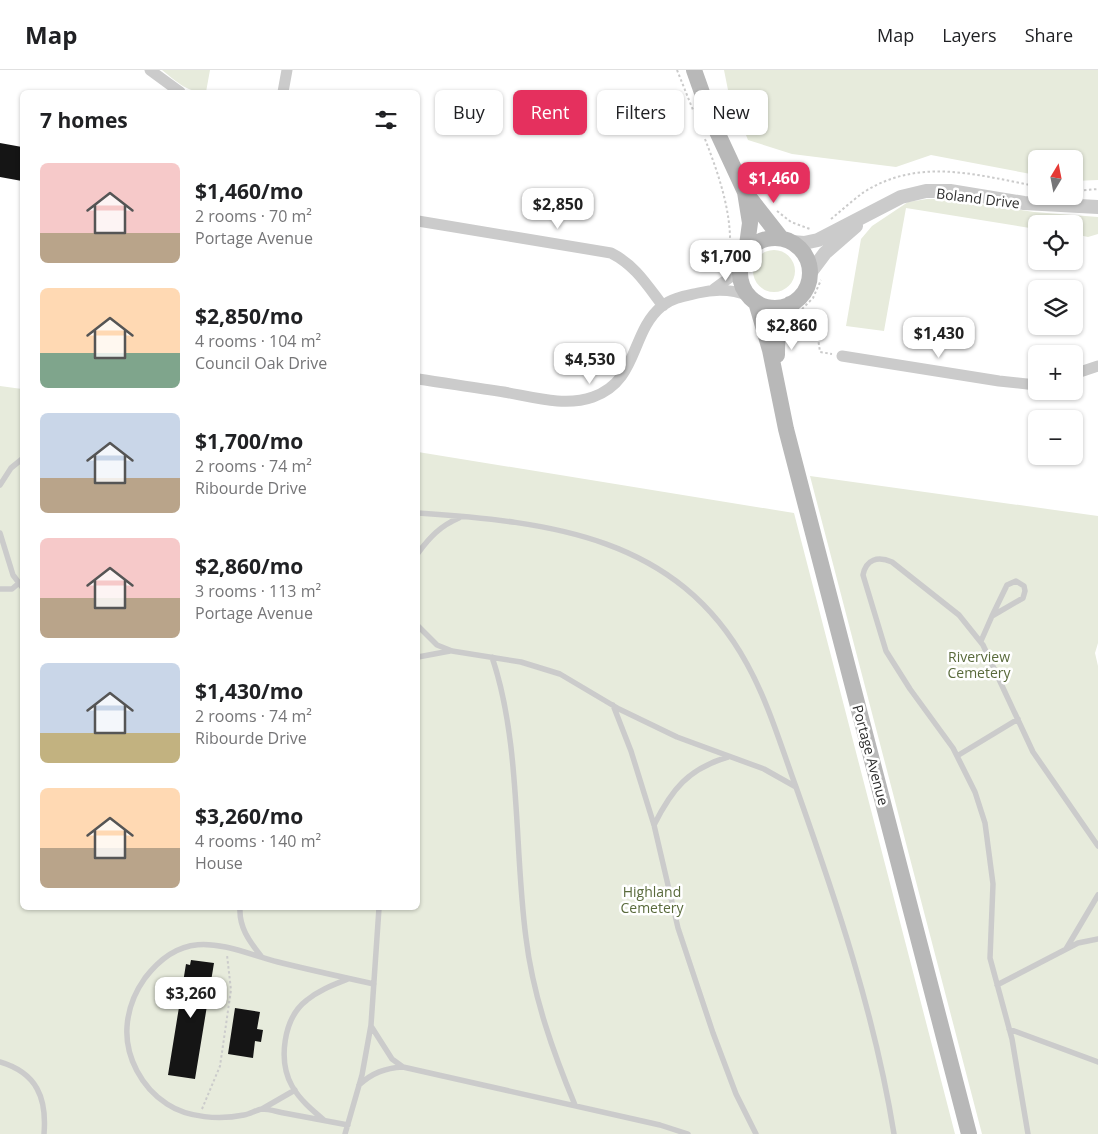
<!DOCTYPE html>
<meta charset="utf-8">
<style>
:root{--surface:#fff;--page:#f6f6f6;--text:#202124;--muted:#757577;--line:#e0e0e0;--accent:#e5305e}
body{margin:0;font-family:"Open Sans",sans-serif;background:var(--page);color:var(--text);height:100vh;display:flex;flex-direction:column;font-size:19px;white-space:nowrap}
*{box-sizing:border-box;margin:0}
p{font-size:16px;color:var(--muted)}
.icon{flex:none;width:28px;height:28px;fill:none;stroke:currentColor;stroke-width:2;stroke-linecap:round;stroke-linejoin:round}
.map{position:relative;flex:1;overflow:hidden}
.drawer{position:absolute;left:20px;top:20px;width:400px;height:820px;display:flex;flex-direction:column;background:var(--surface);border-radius:8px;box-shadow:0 1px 4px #0004}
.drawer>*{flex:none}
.guide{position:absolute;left:435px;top:20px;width:475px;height:45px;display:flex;gap:10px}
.needle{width:32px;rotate:10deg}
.buttons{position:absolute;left:1028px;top:80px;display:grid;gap:10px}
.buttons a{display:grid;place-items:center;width:55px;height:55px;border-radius:8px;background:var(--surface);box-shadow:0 1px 4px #0004;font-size:25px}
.price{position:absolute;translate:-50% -42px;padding:0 11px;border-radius:10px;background:#fff;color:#222;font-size:16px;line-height:32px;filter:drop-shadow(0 1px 2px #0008)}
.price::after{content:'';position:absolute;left:50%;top:30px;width:15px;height:11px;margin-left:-8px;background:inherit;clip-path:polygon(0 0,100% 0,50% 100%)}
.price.current{background:var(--accent);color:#fff}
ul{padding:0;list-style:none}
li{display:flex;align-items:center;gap:15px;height:125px;padding:0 20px}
li span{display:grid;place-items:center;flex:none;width:140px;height:100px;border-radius:8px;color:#555}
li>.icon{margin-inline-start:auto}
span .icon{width:60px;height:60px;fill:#fffc;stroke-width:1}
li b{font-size:21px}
h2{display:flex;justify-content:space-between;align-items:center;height:60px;padding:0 20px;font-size:21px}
.chip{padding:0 18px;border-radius:8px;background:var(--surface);box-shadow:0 1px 4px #0004;font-size:18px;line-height:45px}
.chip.current{background:var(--accent);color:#fff}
header{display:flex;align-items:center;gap:30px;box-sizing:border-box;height:70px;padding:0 25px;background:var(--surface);border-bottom:1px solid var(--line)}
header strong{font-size:24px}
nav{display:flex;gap:28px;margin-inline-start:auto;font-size:18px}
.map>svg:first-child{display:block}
.green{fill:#e7ebdc}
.building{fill:#151515}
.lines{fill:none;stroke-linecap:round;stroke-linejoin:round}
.path{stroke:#cbcbcb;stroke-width:2;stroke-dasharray:2.5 2.5;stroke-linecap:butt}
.service{stroke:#cbcbcb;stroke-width:5.5}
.minor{stroke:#cbcbcb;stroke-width:11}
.tertiary{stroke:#cbcbcb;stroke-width:14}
.secondary{stroke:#b8b8b8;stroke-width:16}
.labels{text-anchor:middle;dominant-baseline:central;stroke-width:5;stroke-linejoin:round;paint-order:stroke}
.street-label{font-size:14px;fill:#2e2e2e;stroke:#fff}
.park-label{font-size:14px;fill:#596a3b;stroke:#fff}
</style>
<header>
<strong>Map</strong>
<nav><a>Map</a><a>Layers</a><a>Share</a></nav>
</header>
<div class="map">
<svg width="1098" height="1064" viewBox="0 0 1098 1064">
<rect width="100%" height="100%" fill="#fff"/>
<!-- green -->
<path class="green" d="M 162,0 L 210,0 L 206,22 C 187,23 176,11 162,0 Z
M 724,0 L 1098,0 L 1098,110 L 1074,111 L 1074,89 L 1036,89 L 1036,105 L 931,85 L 896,97 L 792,84 L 748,70 L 728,20 Z
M 927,129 L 948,129 L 1034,142 L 1098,147 L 1098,164 L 1088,167 L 1074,164 L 1074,154 L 1036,154 L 1036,159 L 906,138 L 884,261 L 846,256 L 861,169 L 872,156 L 908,132 Z
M753 201a21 21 0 1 1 42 0a21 21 0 1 1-42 0Z
M 0,316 L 22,319 L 22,838 L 418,838 L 418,382 L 794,443 L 955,1064 L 0,1064 Z
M 810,406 L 1098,446 L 1098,573 L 1095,583 L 1098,596 L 1098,1064 L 982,1064 Z"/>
<!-- building -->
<path class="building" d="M 0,73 L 22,77 L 22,111 L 0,107 Z
M 191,890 L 214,893 L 195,1009 L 168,1005 L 186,894 L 190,895 Z
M 235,938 L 260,942 L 257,959 L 263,960 L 261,972 L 255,971 L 253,988 L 228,984 Z"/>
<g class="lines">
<!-- path -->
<path class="path" d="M 677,0 L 693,40
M 705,69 C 720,108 736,153 728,196
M 1074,121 L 1098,119
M 777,141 L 791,152 L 810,159
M 831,149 C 842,140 853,130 864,122 C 920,87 976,105 1036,116
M 802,239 L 813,228 L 821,210
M 793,255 C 816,256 817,260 820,282 L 832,284
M 202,1039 L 220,996 L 231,920 L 227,885"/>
<!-- service -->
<path class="service" d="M 0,415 L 11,398 L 22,389
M 418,443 C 550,452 677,466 747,594 C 768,632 781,676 796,717
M 0,463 L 13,505 L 22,517
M 418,483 C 430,467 440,456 459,448
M 1016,511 L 1024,516 L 1025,521 L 1023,528 L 992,546 L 1007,515 Z
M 0,519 L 12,519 L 19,513
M 418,556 L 437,575 L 452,581 L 521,592 L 560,604 L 619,639 L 677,667 L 764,699 L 796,717 C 836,830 875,945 894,1064
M 981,571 L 992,546
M 418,587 L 450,581
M 492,587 C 521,672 514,778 526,868 C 533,926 553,982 575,1035
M 613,635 L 631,681 L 654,755 L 678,858 L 713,963 L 736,1024 L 756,1064
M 957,686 L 1018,649
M 654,755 C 672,719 688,699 728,687
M 240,838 C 239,857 249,871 261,886
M 1066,879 L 1098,825
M 997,915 L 1078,873 L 1098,869
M 371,956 L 392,989 L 403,997
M 1009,959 L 1098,992
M 0,992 C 37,1003 47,1028 44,1064
M 359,1015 C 372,1003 385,998 403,997 L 660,1055 L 688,1064
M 262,1039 L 295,1020
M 324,1050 C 312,1040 300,1030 292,1016 C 278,991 283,948 307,930 C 319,920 333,915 348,909
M 348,1055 C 327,1051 306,1047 284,1043 C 278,1042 269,1039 262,1039 C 256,1040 250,1044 244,1045 C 220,1050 188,1048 167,1034 C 142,1018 125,987 127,957 C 128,940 135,922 145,908 C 186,854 226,878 278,892 C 310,900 342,907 374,914
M 345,1064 L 362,1005 L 371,955 L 379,838
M 1028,1064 L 1012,969 L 990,888 L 993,814 L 985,753 L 975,722 L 953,678 L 910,619 L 886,581 L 863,505 C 866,489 878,486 892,492 L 959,545 L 983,575 L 1033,682 L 1098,776"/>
<!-- minor -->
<path class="minor" d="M 150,0 L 180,22
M 283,22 L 287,0
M 418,151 L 611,183 C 635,195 647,215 663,236
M 714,219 L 740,200
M 842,286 L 999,311 L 1036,315
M 1074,304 L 1098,296
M 418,309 C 446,313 475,318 504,322 C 533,327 565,337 593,327 C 639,311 630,262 662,236 C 672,228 685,226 698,223 C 715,219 732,219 749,226"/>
<!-- tertiary -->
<path class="tertiary" d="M 792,172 L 804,173 L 818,170 L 901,127 L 926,121 L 950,121 L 1024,133 L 1098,137
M 810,203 L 825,183 L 856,156"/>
<!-- secondary -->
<path class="secondary" d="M 694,0 L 712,51 L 745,122 L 781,168
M 745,122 L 750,153 L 746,182
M740 203a35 35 0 1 1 70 0a35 35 0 1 1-70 0Z
M 756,232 L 770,280 L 786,359 L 969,1064
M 777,285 C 777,266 778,250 790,234"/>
</g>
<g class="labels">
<!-- street labels -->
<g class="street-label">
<text transform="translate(978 128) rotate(7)">Boland Drive</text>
<text transform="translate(871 685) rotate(75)">Portage Avenue</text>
</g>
<!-- park labels -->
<g class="park-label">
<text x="979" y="586">Riverview<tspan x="979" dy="16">Cemetery</tspan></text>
<text x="652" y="821">Highland<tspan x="652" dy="16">Cemetery</tspan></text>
</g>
</g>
</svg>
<div class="buttons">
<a><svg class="needle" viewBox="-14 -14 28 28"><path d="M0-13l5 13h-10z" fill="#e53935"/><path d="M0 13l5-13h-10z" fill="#757577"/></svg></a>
<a><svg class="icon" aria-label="locate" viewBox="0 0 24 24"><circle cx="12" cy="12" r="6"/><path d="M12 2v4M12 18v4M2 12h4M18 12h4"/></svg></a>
<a><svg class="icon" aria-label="layers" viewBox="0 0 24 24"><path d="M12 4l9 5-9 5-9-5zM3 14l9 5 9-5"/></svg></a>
<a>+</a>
<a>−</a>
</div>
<b class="price current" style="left:774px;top:134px">$1,460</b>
<b class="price" style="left:558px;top:160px">$2,850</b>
<b class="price" style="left:726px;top:212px">$1,700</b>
<b class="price" style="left:792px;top:281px">$2,860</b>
<b class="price" style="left:939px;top:289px">$1,430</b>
<b class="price" style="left:590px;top:315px">$4,530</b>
<b class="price" style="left:191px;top:949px">$3,260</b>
<div class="guide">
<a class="chip">Buy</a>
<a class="chip current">Rent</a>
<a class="chip">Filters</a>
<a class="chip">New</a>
</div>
<section class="drawer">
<h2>7 homes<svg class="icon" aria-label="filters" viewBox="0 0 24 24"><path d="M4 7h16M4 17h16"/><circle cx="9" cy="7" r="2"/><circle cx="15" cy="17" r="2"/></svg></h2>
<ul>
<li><span style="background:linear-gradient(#f6c9c9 70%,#b9a48a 0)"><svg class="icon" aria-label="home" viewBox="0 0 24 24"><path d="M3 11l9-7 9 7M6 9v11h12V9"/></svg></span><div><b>$1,460/mo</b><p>2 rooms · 70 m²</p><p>Portage Avenue</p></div></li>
<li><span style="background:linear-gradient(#ffd9b3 65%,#7fa58c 0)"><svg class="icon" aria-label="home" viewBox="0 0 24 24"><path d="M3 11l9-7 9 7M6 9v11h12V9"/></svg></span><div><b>$2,850/mo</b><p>4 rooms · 104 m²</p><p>Council Oak Drive</p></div></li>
<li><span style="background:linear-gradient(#c9d6e8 65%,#b9a48a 0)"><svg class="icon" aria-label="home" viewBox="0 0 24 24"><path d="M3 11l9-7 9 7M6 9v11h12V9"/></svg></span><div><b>$1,700/mo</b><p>2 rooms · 74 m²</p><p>Ribourde Drive</p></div></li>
<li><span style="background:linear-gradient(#f6c9c9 60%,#b9a48a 0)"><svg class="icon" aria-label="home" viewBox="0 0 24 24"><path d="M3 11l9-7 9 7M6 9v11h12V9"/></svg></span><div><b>$2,860/mo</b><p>3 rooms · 113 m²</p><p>Portage Avenue</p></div></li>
<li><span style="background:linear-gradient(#c9d6e8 70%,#c2b280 0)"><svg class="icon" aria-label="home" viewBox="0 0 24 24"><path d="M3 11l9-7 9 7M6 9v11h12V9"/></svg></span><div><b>$1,430/mo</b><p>2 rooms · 74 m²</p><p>Ribourde Drive</p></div></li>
<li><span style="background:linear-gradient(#ffd9b3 60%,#b9a48a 0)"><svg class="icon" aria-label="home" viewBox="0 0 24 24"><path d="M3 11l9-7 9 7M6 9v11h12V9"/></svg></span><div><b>$3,260/mo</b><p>4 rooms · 140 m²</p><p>House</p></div></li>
</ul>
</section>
</div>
